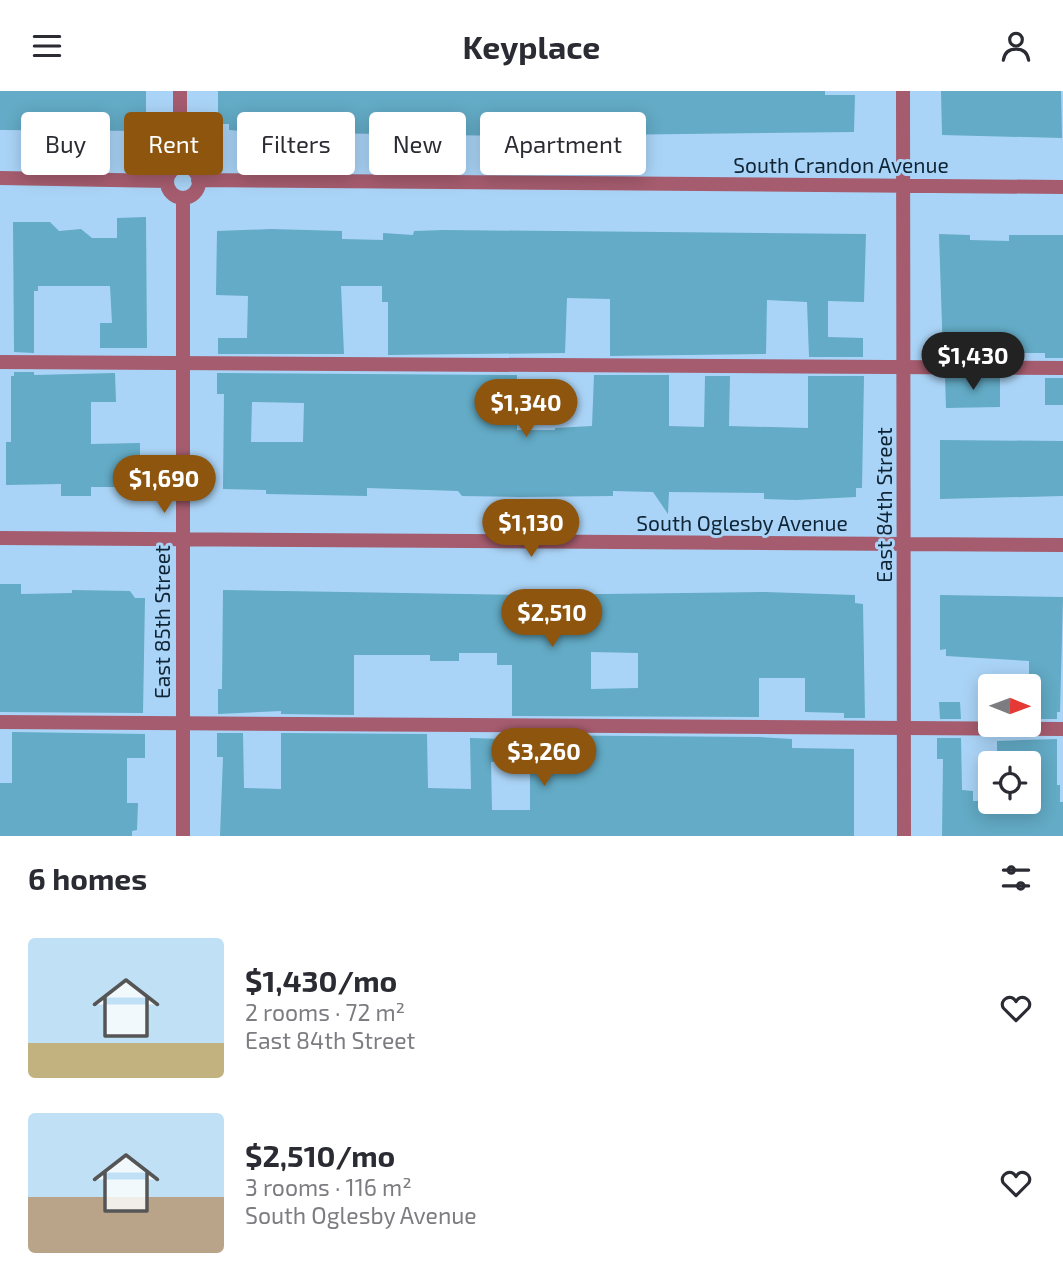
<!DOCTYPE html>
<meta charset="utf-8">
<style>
:root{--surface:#fff;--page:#f7f7f7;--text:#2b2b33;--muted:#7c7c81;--accent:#8e550e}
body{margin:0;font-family:"Exo 2",sans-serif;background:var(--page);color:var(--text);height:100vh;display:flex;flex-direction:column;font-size:26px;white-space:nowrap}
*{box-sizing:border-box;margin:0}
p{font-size:23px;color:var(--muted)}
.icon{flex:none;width:38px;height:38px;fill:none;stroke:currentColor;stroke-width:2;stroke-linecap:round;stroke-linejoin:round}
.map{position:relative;height:745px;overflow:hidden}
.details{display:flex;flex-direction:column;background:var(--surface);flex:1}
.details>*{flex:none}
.top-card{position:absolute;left:21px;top:21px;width:700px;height:63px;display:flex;gap:14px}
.needle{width:46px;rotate:91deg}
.tools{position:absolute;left:978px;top:583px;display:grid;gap:14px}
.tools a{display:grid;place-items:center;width:63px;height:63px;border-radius:7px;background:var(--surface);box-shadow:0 4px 18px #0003;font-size:35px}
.price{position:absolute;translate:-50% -60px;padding:0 16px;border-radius:24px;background:var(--accent);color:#fff;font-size:23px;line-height:46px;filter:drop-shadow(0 2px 4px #0008)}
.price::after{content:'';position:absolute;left:50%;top:42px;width:21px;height:16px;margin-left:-10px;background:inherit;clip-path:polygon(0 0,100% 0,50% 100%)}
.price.selected{background:#222;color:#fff}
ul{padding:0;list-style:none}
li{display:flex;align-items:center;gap:21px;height:175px;padding:0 28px}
li span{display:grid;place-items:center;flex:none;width:196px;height:140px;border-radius:7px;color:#555}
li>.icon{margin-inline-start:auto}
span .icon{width:84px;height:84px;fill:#fffc;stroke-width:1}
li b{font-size:30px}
h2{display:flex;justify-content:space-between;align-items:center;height:84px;padding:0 28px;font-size:30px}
.chip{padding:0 24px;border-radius:7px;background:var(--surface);box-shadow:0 4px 18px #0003;font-size:24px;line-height:63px}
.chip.selected{background:var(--accent);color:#fff}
header{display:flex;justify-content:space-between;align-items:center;height:91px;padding:0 28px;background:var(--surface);font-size:32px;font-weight:700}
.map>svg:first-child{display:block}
.building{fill:#63abc6;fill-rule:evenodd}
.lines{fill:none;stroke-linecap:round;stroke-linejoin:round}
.service{stroke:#a55c6e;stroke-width:14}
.minor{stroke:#a55c6e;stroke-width:14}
.labels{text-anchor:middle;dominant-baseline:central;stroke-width:6;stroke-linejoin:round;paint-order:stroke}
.street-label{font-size:21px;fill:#0f2434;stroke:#aad4f7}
</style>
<header><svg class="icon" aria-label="menu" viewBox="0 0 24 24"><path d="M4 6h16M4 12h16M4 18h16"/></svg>Keyplace<svg class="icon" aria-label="person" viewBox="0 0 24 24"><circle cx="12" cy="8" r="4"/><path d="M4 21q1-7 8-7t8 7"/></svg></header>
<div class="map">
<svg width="1063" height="745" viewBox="0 0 1063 745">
<rect width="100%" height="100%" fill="#aad4f7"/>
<!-- building -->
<path class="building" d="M 0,0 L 146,0 L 146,40 L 0,39 Z
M 218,0 L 825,0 L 825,4 L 855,4 L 854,41 L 603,44 L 603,46 L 555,42 L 512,42 L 512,45 L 253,41 L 229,39 L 229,33 L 218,33 Z
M 941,0 L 1061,0 L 1062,47 L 942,44 Z
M 146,126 L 147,257 L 100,257 L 100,232 L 112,232 L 110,195 L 38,195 L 38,200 L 34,200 L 34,262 L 14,261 L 13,131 L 50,131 L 59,140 L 81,138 L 92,147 L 117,147 L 117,127 Z
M 271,138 L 342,140 L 342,148 L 383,149 L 383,142 L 413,144 L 414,140 L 444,139 L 866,143 L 864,211 L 828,210 L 828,246 L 863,247 L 863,266 L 809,266 L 807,211 L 767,209 L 766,263 L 610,265 L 610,208 L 567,207 L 565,262 L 388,264 L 388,211 L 382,211 L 382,195 L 341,195 L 344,263 L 218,263 L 218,247 L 247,247 L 248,205 L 216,204 L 217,140 Z
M 939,143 L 970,144 L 970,149 L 1009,150 L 1009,144 L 1063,144 L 1063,267 L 1045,267 L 1045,262 L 1000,262 L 1000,267 L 943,265 Z
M 14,281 L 34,281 L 34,284 L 115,282 L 116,311 L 91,311 L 91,353 L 140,352 L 140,396 L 91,396 L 91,405 L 61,405 L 61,393 L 6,394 L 6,351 L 11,351 L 11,285 L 14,285 Z
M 217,282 L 517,284 L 517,339 L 555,339 L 555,337 L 592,335 L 594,284 L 669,284 L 669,335 L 704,336 L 705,285 L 730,285 L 729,335 L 808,337 L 808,285 L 864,285 L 862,397 L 856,397 L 856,406 L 796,409 L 764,408 L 764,402 L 669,401 L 668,423 L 653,401 L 613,400 L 613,405 L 519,406 L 462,405 L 458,400 L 367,397 L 367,405 L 266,403 L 266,399 L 223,398 L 224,303 L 217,303 ZM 252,311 L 304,312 L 303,351 L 251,351 Z
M 945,286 L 1000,286 L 1000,316 L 946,317 Z
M 1045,287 L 1063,287 L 1063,314 L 1045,314 Z
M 940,349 L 1063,350 L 1063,405 L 940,408 Z
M 0,493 L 21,493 L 21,503 L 72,502 L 72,499 L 130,500 L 135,507 L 145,507 L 143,622 L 0,621 Z
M 223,499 L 525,504 L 765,501 L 855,504 L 855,512 L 863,513 L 865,627 L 844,627 L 844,622 L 805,621 L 805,587 L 759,587 L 759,626 L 512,625 L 512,574 L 497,574 L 497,562 L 459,562 L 459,570 L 430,570 L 430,564 L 354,564 L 354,624 L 281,623 L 281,620 L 218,623 L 218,598 L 222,598 ZM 591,561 L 638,562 L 638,597 L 591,598 Z
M 940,504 L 1063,506 L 1060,621 L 1057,621 L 1057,628 L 1029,628 L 1029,570 L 946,565 L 946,558 L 940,559 Z
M 939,611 L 960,611 L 961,628 L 940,628 Z
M 12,641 L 145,643 L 145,667 L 127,667 L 127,712 L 138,712 L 137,739 L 132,740 L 132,745 L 0,745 L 0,692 L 12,692 Z
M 217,642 L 243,642 L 244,697 L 281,698 L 281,642 L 427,643 L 428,697 L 471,698 L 470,647 L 504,648 L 512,644 L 759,646 L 792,648 L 792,657 L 854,658 L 854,745 L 220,745 L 223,666 L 217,666 ZM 491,671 L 530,671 L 530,719 L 492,719 Z
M 937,647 L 961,647 L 962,699 L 973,700 L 973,710 L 1029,710 L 1029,672 L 997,672 L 997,650 L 1057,648 L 1057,694 L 1060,694 L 1060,711 L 1063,711 L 1063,745 L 942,745 L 943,668 L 937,668 Z"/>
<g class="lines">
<!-- service -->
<path class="service" d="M 0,271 L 1063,277
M 0,631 L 1063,638"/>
<!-- minor -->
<path class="minor" d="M 180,0 L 180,75
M 903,0 L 904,745
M167 91a16 16 0 1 1 32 0a16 16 0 1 1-32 0Z
M 0,87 L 167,90
M 198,89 L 1063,96
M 0,447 L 1063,454
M 183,745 L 183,107"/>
</g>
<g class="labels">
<!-- street labels -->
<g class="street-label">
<text x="841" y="73">South Crandon Avenue</text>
<text transform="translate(883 414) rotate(-90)">East 84th Street</text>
<text x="742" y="431">South Oglesby Avenue</text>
<text transform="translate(161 531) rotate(-90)">East 85th Street</text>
</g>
</g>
</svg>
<div class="tools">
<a><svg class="needle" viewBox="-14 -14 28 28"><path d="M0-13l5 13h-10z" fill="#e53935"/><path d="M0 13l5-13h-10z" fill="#7c7c81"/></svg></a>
<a><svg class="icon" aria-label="locate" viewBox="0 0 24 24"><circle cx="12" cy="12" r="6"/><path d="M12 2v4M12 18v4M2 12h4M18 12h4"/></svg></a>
</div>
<b class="price selected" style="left:973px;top:301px">$1,430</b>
<b class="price" style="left:526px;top:348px">$1,340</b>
<b class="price" style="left:164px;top:424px">$1,690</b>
<b class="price" style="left:531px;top:468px">$1,130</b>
<b class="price" style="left:552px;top:558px">$2,510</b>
<b class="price" style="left:544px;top:697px">$3,260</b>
<div class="top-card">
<a class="chip">Buy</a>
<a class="chip selected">Rent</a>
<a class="chip">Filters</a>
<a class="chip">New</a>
<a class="chip">Apartment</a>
</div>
</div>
<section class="details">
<h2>6 homes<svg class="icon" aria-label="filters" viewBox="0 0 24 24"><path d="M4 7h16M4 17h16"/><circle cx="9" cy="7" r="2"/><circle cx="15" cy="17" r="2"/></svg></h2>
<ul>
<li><span style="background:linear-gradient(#bfe0f5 75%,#c2b280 0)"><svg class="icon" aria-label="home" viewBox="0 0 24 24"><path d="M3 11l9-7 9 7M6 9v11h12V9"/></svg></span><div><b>$1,430/mo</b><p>2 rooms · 72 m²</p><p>East 84th Street</p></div><svg class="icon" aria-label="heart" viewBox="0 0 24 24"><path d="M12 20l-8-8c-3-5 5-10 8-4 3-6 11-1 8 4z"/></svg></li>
<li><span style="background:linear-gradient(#bfe0f5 60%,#b9a48a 0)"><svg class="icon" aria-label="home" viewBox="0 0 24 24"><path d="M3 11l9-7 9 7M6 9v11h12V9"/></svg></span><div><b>$2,510/mo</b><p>3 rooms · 116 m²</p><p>South Oglesby Avenue</p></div><svg class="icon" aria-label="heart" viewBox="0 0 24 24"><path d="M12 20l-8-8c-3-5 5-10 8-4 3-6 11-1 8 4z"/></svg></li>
</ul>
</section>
